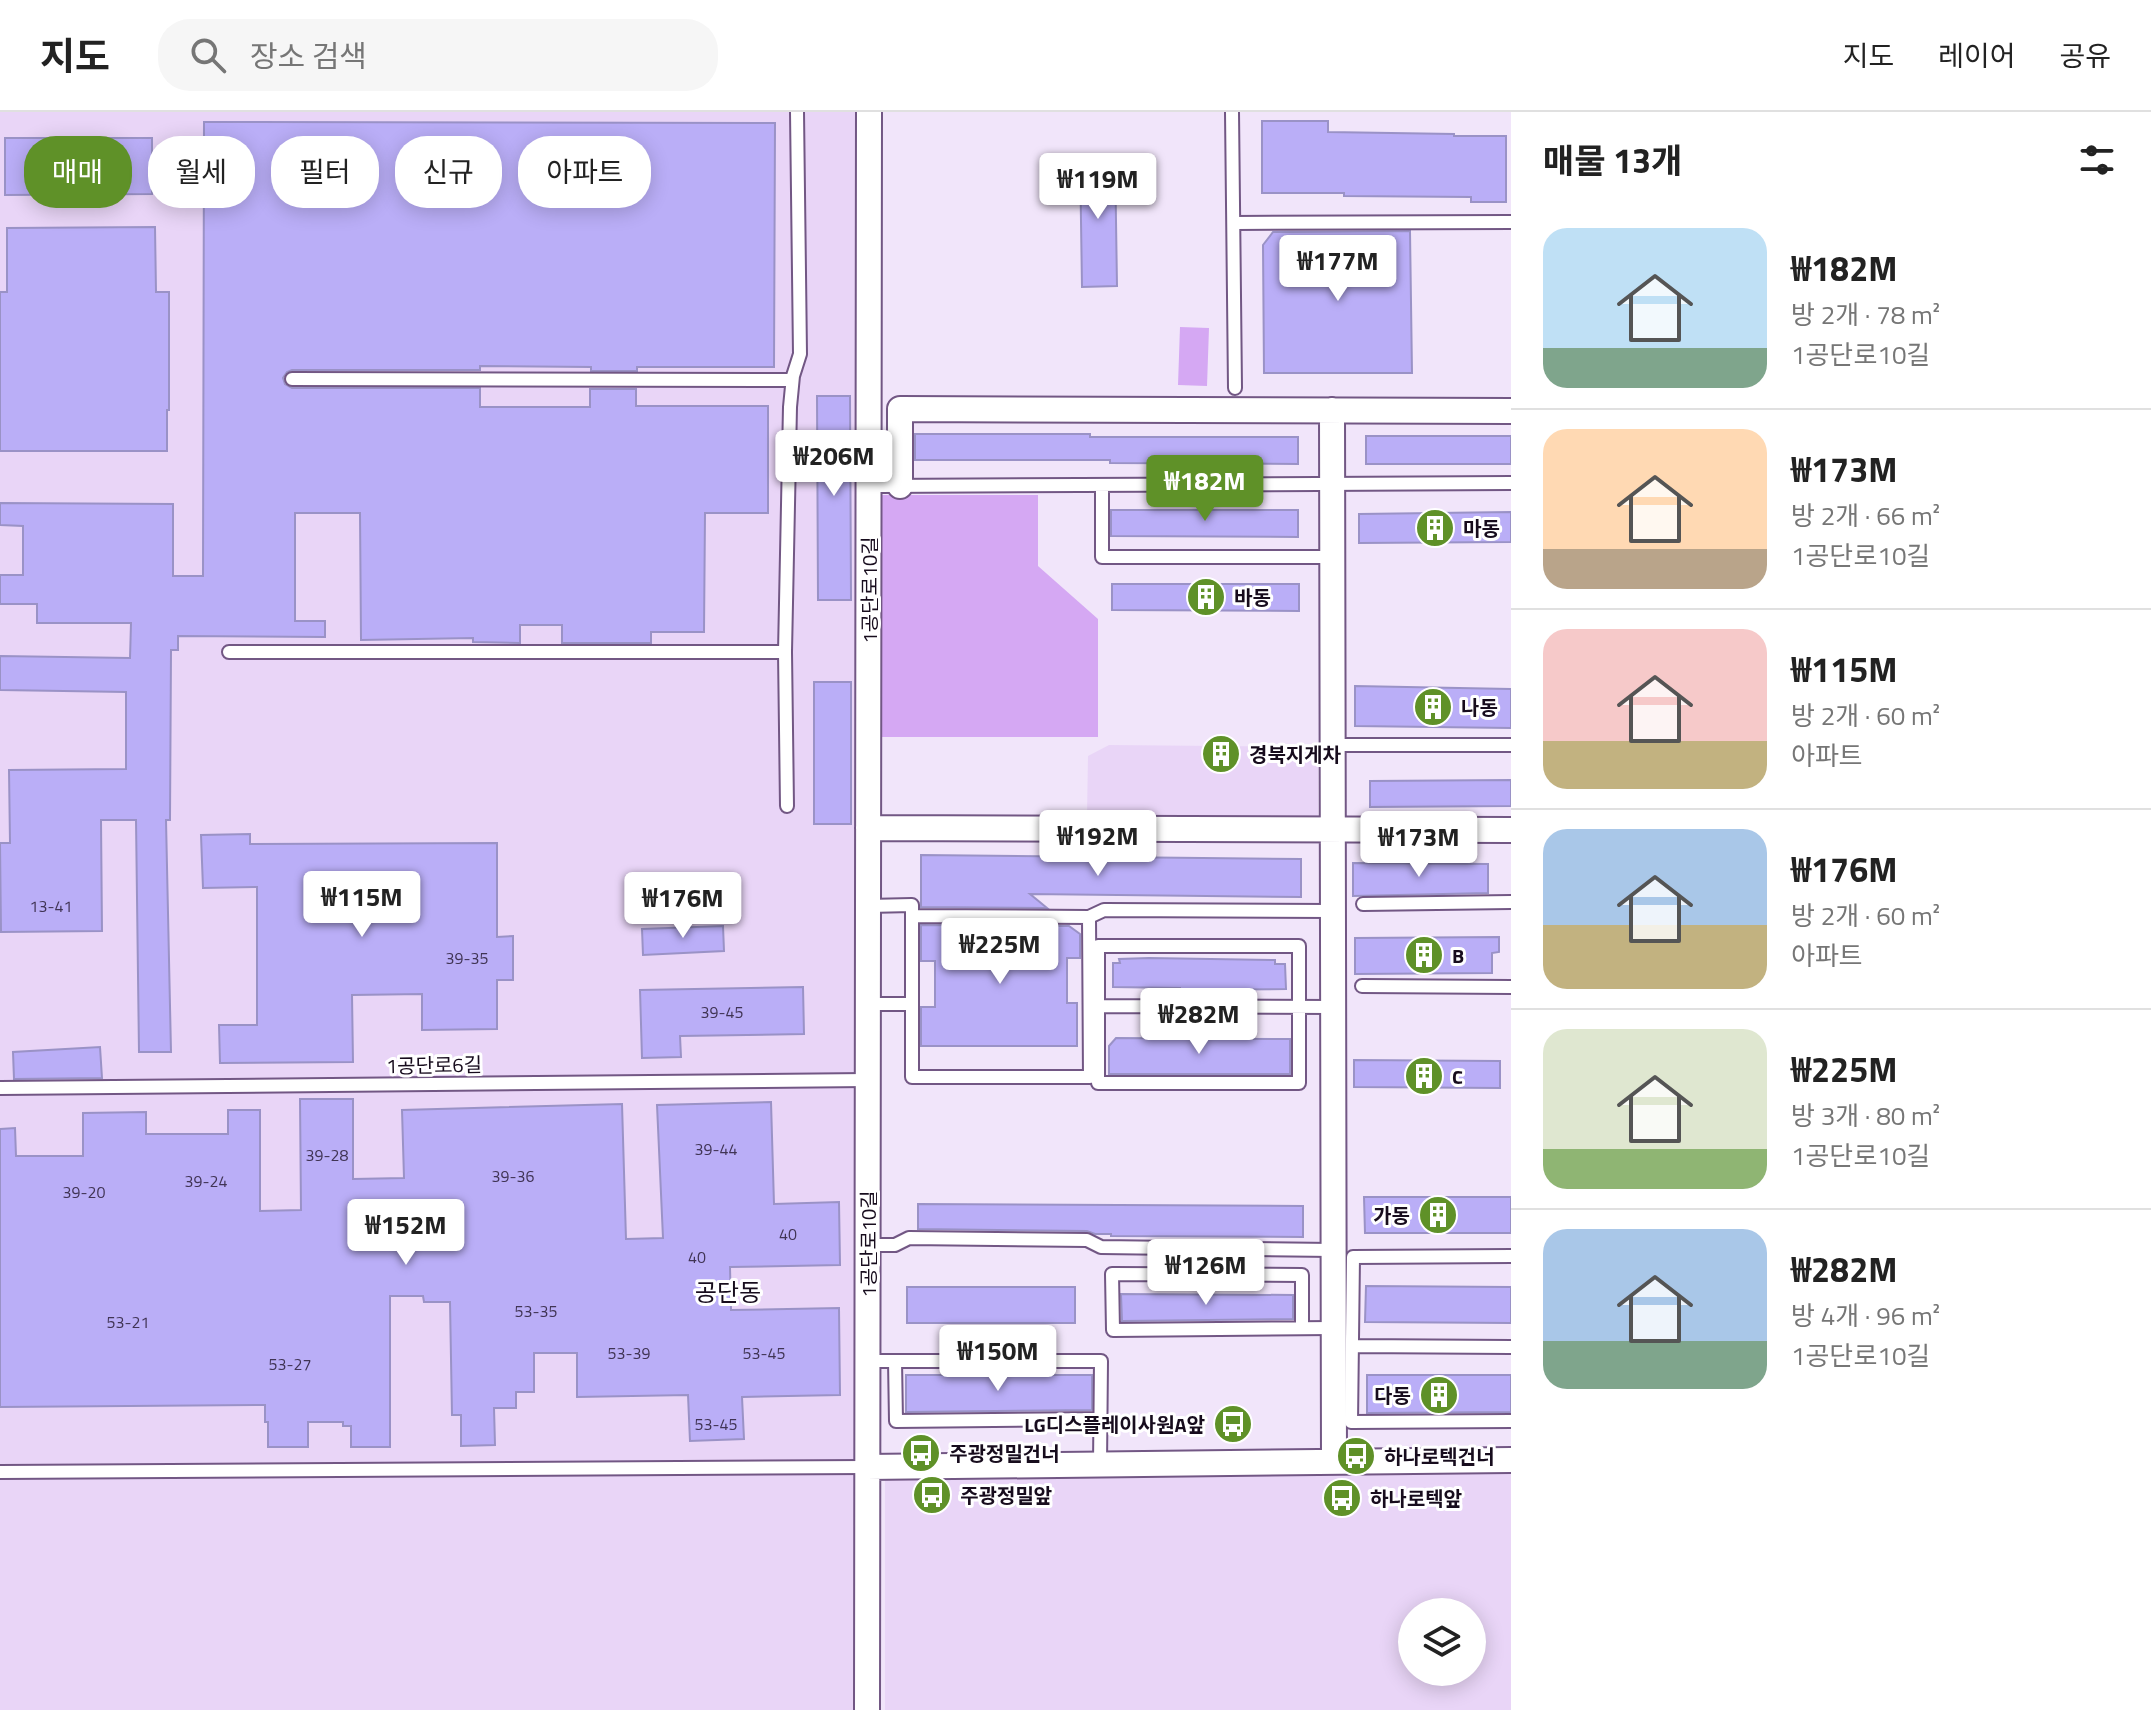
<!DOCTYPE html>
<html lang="ko">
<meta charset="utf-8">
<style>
:root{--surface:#fff;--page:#f6f6f6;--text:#222;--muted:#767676;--line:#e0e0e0;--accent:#5f9128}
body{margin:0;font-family:"Titillium Web","Noto Sans KR",sans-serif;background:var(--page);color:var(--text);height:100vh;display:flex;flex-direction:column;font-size:30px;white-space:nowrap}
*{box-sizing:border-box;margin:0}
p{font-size:26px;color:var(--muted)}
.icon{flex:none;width:44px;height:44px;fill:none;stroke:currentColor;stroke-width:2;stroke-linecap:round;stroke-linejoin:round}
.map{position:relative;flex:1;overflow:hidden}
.details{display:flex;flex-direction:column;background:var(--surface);width:640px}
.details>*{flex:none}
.banner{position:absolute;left:24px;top:24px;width:760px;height:72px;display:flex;gap:16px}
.controls{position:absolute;left:1398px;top:1486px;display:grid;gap:16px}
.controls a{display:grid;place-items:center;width:88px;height:88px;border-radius:50%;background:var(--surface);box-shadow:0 4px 20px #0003;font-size:40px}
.price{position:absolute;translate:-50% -68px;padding:0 18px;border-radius:8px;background:#fff;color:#222;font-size:26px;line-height:52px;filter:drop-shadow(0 2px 4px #0008)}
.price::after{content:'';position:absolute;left:50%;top:48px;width:24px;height:18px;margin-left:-12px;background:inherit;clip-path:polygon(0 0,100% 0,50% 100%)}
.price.selected{background:var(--accent);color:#fff}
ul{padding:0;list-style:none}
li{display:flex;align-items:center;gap:24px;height:200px;padding:0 32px}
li+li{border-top:2px solid var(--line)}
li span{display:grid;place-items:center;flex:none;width:224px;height:160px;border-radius:24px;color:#555}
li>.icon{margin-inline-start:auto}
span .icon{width:96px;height:96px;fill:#fffc;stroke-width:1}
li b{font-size:34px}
h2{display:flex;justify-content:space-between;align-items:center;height:96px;padding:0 32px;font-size:34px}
.tag{padding:0 28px;border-radius:32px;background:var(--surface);box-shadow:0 4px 20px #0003;font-size:28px;line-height:72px}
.tag.selected{background:var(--accent);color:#fff}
header{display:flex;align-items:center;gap:48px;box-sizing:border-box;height:112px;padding:0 40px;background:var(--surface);border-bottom:2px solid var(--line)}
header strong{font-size:38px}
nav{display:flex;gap:44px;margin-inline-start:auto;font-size:28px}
.search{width:560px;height:72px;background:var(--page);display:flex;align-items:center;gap:20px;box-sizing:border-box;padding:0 28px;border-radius:32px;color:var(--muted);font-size:30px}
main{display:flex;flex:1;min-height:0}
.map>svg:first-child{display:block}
.built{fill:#e9d5f7;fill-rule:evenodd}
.green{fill:#d5a8f3}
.building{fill:#baaef7;stroke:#9a92c6;stroke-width:2}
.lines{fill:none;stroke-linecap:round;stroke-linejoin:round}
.lane-casing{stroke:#725784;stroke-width:16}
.street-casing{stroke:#725784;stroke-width:28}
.lane{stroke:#fff;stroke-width:12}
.street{stroke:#fff;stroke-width:24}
.labels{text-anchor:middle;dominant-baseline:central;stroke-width:6;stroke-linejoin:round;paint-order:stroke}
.number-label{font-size:16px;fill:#403454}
.poi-label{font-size:20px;font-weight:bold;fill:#170c1d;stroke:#fff;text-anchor:start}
.street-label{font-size:20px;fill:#170c1d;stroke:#fff}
.quarter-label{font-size:24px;fill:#170c1d;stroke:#fff}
</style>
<header>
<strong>지도</strong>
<div class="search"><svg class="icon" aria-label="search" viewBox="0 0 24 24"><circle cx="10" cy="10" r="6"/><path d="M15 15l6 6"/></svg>장소 검색</div>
<nav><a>지도</a><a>레이어</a><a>공유</a></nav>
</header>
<main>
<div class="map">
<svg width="1511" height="1598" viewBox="0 0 1511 1598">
<rect width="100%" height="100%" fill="#f1e5fa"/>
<!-- built -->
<path class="built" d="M 0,0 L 869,0 L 867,1598 L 0,1598 Z
M 1109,633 L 1318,635 L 1318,706 L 1087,704 L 1088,644 Z
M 1511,1358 L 1511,1598 L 885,1598 L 885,1362 ZM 1412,1500 L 1472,1500 L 1472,1560 L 1412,1560 Z"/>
<!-- green -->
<path class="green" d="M 1180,215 L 1209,216 L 1207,274 L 1178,273 Z
M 879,383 L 1038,383 L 1038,454 L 1098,507 L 1098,625 L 879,625 Z"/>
<!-- building -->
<path class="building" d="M 1262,9 L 1328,9 L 1328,20 L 1454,22 L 1454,24 L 1506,24 L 1506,90 L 1471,90 L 1471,85 L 1344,84 L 1344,81 L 1262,81 Z
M 204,10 L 775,11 L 774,255 L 637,255 L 637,259 L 591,259 L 591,255 L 480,254 L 480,258 L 292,258 L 287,260 L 283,266 L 285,272 L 292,276 L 480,276 L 480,295 L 590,295 L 590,277 L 636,277 L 636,294 L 768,294 L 768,401 L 705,401 L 704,520 L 651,520 L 651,531 L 562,531 L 562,513 L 520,513 L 520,531 L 473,530 L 473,526 L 361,528 L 360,401 L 295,401 L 295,509 L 325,509 L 325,525 L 178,524 L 178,538 L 171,538 L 170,708 L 166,708 L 171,940 L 139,940 L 136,708 L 101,708 L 102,819 L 1,820 L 0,731 L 10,731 L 9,658 L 126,657 L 126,580 L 0,578 L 0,544 L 130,546 L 131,511 L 37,511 L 37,492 L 0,492 L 0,463 L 23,463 L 23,414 L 0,413 L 0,391 L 173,392 L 173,464 L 203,464 Z
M 5,26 L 152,26 L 152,82 L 5,83 Z
M 1080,43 L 1115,43 L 1117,174 L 1082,175 Z
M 155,115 L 156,180 L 169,180 L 169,298 L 167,298 L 167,339 L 0,339 L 0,180 L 7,180 L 7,116 Z
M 1410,119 L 1412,261 L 1264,261 L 1263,133 L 1273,120 Z
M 817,284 L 850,284 L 851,488 L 818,488 Z
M 915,322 L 1090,322 L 1090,325 L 1298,325 L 1298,352 L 1110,351 L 1110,348 L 915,348 Z
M 1366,324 L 1511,324 L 1511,352 L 1366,352 Z
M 1111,398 L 1298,398 L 1298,425 L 1111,424 Z
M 1511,400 L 1511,430 L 1359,431 L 1359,402 Z
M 1112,472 L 1299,472 L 1299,499 L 1112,498 Z
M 814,570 L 851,570 L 851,712 L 814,712 Z
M 1355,574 L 1511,577 L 1511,616 L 1355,614 Z
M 1511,668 L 1511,694 L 1370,695 L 1370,669 Z
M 250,722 L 250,732 L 497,731 L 497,825 L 513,824 L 513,868 L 497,868 L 497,917 L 422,918 L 422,882 L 352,883 L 353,950 L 220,951 L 219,913 L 257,913 L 257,775 L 203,776 L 201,723 Z
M 921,743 L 1301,747 L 1301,785 L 1030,782 L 1047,796 L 921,795 Z
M 1353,751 L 1488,752 L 1488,781 L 1353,784 Z
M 921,813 L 1069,814 L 1080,822 L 1080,846 L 1067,846 L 1067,891 L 1077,891 L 1077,934 L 921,934 L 921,895 L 935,895 L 935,849 L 921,849 Z
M 723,814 L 724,839 L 643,843 L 642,817 Z
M 1499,825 L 1499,840 L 1492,841 L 1492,861 L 1355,862 L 1355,826 Z
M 1149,846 L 1275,848 L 1275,852 L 1285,852 L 1286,877 L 1180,878 L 1180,876 L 1113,875 L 1113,851 L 1120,851 L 1119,847 Z
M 803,875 L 804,922 L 680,924 L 681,945 L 642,946 L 640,878 Z
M 1116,926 L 1290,927 L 1290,962 L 1109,962 L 1109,934 Z
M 100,935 L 102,966 L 14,967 L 13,940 Z
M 1354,948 L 1500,949 L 1500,976 L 1354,975 Z
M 300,987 L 353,987 L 353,1067 L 404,1066 L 402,998 L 622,992 L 626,1127 L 663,1126 L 657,993 L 771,990 L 774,1092 L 839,1090 L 840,1153 L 730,1155 L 731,1198 L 839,1196 L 840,1283 L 742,1285 L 744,1327 L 690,1329 L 688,1283 L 577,1285 L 577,1241 L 534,1241 L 534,1280 L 516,1280 L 516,1296 L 494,1296 L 495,1333 L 461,1334 L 461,1303 L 452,1303 L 450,1190 L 424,1190 L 423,1184 L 390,1184 L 390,1335 L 351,1335 L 351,1314 L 343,1314 L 343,1310 L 308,1310 L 308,1335 L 268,1335 L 268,1310 L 265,1310 L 265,1293 L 0,1295 L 0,1017 L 15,1016 L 16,1044 L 83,1044 L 83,1001 L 146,1000 L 146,1022 L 228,1022 L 228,998 L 260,998 L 260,1099 L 301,1098 Z
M 1364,1085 L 1511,1085 L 1511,1121 L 1365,1121 Z
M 918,1092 L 1303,1094 L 1303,1125 L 1111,1124 L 1111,1122 L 1095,1122 L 1087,1119 L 918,1117 Z
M 1366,1174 L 1511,1175 L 1511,1211 L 1365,1210 Z
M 907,1175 L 1075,1175 L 1075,1211 L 907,1211 Z
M 1121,1182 L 1293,1183 L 1293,1207 L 1122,1209 Z
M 906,1263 L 1092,1263 L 1092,1298 L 906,1300 Z
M 1367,1263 L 1511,1263 L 1511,1300 L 1367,1301 Z"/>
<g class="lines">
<defs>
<path id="lane" d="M 1232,0 L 1235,276
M 1235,111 L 1511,110
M 292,267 L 792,268
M 879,374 L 1511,371
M 1102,374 L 1102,445 L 1332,445
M 229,540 L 785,540
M 1332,633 L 1511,633
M 787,694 L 785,540 L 790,295 L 793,264 L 800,242 L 797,0
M 1363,792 L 1511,790
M 868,794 L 912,793 L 912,892
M 912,804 L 1089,805
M 1098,834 L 1299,834 L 1299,971 L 1098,971 Z
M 1362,874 L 1511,875
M 868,892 L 912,892 L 912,965 L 1090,965 L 1089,805 L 1104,798 L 1333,799
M 1098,894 L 1333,895
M 0,976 L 868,968
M 868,1133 L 895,1133 L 909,1126 L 1087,1128 L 1101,1135 L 1333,1138
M 1511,1144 L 1353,1145 L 1351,1310 L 1511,1309
M 1302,1216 L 1302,1163 L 1112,1162 L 1113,1218 L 1333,1216
M 1352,1234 L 1511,1235
M 868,1249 L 1101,1249 L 1100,1353
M 895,1249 L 896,1309 L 1102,1307
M 0,1360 L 867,1355"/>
<path id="street" d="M 1332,298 L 1334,1350
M 900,374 L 900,297 L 1511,299
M 868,716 L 1511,718
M 867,1355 L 1511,1348
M 867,1598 L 869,0"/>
</defs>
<!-- lane casing -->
<use href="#lane" class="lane-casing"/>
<!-- street casing -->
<use href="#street" class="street-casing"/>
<!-- lane -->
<use href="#lane" class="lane"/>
<!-- street -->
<use href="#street" class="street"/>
</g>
<!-- icons -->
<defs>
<symbol id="building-disc" viewBox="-11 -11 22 22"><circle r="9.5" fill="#5f9128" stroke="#fff"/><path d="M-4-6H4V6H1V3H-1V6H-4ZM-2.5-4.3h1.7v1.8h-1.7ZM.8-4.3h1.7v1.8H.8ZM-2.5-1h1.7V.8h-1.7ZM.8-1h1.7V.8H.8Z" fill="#fff"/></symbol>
<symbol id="bus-disc" viewBox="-11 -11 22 22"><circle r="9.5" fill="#5f9128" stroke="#fff"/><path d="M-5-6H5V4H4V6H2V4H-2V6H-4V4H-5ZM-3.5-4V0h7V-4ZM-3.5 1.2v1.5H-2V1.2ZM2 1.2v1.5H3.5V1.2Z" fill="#fff"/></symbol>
</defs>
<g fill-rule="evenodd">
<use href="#building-disc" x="1413" y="394" width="44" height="44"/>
<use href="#building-disc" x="1184" y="463" width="44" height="44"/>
<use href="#building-disc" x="1411" y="573" width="44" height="44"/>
<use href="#building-disc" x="1199" y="620" width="44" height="44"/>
<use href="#building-disc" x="1402" y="821" width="44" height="44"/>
<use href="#building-disc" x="1402" y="942" width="44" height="44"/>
<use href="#building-disc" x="1416" y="1081" width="44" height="44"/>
<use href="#building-disc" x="1417" y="1261" width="44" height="44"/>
<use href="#bus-disc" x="1211" y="1290" width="44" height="44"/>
<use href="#bus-disc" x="899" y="1319" width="44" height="44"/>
<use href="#bus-disc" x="1334" y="1322" width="44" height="44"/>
<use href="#bus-disc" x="910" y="1361" width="44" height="44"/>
<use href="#bus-disc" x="1320" y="1364" width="44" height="44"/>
</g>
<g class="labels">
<!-- number labels -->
<g class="number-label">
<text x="51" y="794">13-41</text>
<text x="467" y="846">39-35</text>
<text x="722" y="900">39-45</text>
<text x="716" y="1037">39-44</text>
<text x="327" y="1043">39-28</text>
<text x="513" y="1064">39-36</text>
<text x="206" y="1069">39-24</text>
<text x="84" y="1080">39-20</text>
<text x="788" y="1122">40</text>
<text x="697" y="1145">40</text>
<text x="536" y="1199">53-35</text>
<text x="128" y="1210">53-21</text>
<text x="629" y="1241">53-39</text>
<text x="764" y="1241">53-45</text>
<text x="290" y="1252">53-27</text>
<text x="716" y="1312">53-45</text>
</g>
<!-- poi labels -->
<g class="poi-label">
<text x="1463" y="416">마동</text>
<text x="1234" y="485">바동</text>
<text x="1461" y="595">나동</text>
<text x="1249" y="642">경북지게차</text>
<text x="1452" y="843">B</text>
<text x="1452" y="964">C</text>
<text x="1410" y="1103" text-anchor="end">가동</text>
<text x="1411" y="1283" text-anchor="end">다동</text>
<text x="1205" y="1312" text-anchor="end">LG디스플레이사원A앞</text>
<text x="949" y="1341">주광정밀건너</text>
<text x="1384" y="1344">하나로텍건너</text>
<text x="960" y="1383">주광정밀앞</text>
<text x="1370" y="1386">하나로텍앞</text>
</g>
<!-- street labels -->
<g class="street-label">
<text transform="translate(869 478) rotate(-90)">1공단로10길</text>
<text transform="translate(434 953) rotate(-1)">1공단로6길</text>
<text transform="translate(868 1132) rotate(-90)">1공단로10길</text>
</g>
<!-- quarter labels -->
<g class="quarter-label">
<text x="728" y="1180">공단동</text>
</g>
</g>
</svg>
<div class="controls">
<a><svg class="icon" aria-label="layers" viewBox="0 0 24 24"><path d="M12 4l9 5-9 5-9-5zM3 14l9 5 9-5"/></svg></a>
</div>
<b class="price" style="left:1098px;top:109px">₩119M</b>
<b class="price" style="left:1338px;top:191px">₩177M</b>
<b class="price" style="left:834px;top:386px">₩206M</b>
<b class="price selected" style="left:1205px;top:411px">₩182M</b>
<b class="price" style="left:1098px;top:766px">₩192M</b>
<b class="price" style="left:1419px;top:767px">₩173M</b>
<b class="price" style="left:362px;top:827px">₩115M</b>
<b class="price" style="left:683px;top:828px">₩176M</b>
<b class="price" style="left:1000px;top:874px">₩225M</b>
<b class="price" style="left:1199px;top:944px">₩282M</b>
<b class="price" style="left:406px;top:1155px">₩152M</b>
<b class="price" style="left:1206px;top:1195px">₩126M</b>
<b class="price" style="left:998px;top:1281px">₩150M</b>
<div class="banner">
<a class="tag selected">매매</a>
<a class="tag">월세</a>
<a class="tag">필터</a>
<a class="tag">신규</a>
<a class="tag">아파트</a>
</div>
</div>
<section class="details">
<h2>매물 13개<svg class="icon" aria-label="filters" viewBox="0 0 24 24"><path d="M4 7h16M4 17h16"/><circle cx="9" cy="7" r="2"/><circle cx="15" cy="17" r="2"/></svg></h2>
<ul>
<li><span style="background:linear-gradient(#bfe0f5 75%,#7fa58c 0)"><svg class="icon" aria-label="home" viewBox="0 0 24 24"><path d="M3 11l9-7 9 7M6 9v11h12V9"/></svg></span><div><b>₩182M</b><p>방 2개 · 78 m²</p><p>1공단로10길</p></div></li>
<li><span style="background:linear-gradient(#ffd9b3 75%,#b9a48a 0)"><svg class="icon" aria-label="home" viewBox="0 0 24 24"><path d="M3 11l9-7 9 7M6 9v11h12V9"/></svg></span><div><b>₩173M</b><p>방 2개 · 66 m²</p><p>1공단로10길</p></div></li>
<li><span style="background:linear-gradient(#f6c9c9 70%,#c2b280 0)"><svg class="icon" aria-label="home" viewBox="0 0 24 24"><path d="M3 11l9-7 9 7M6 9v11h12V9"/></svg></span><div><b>₩115M</b><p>방 2개 · 60 m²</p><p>아파트</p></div></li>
<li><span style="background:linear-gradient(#a9c7e8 60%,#c2b280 0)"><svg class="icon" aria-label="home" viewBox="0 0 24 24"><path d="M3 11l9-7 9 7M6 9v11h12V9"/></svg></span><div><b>₩176M</b><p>방 2개 · 60 m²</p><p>아파트</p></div></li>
<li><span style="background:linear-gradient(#dfe7d0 75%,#8fb573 0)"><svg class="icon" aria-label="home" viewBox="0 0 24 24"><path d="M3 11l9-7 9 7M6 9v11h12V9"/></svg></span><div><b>₩225M</b><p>방 3개 · 80 m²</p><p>1공단로10길</p></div></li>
<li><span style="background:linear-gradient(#a9c7e8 70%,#7fa58c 0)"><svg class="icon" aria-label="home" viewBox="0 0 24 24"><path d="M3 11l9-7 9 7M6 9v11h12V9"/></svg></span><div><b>₩282M</b><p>방 4개 · 96 m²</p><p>1공단로10길</p></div></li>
</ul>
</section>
</main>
